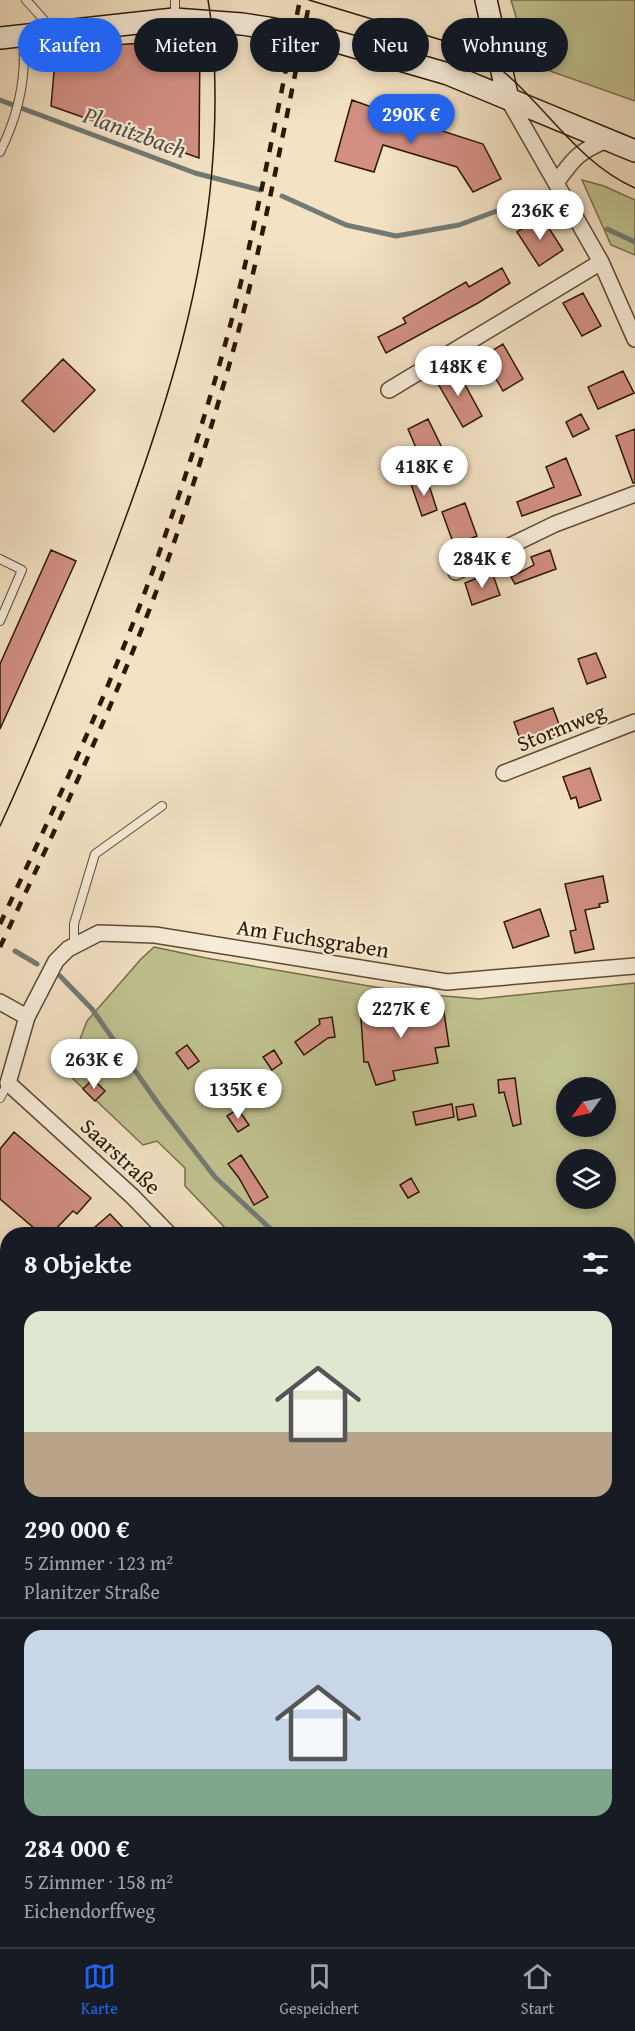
<!DOCTYPE html>
<html lang="de">
<meta charset="utf-8">
<style>
:root{--surface:#171b24;--page:#242831;--text:#f1f3f6;--muted:#9ea1a6;--line:#363941;--accent:#2563eb}
body{margin:0;font-family:"Gentium Book Plus",serif;background:var(--page);color:var(--text);height:100vh;display:flex;flex-direction:column;font-size:22px;white-space:nowrap}
*{box-sizing:border-box;margin:0}
p{font-size:20px;color:var(--muted)}
.icon{flex:none;width:33px;height:33px;fill:none;stroke:currentColor;stroke-width:2;stroke-linecap:round;stroke-linejoin:round}
.map{position:relative;flex:1;overflow:hidden}
.side{position:absolute;left:0px;top:1227px;width:636px;height:720px;display:flex;flex-direction:column;background:var(--surface);border-radius:24px 24px 0 0;box-shadow:0 3px 9px #0003}
.side>*{flex:none}
.banner{position:absolute;left:18px;top:18px;width:600px;height:54px;display:flex;gap:12px}
.needle{width:39px;rotate:237deg}
.controls{position:absolute;left:556px;top:1077px;display:grid;gap:12px}
.controls a{display:grid;place-items:center;width:60px;height:60px;border-radius:50%;background:var(--surface);box-shadow:0 3px 9px #0003;font-size:30px}
.price{position:absolute;translate:-50% -51px;padding:0 14px;border-radius:21px;background:#fff;color:#222;font-size:20px;line-height:39px;filter:drop-shadow(0 2px 3px #0008)}
.price::after{content:'';position:absolute;left:50%;top:36px;width:18px;height:14px;margin-left:-9px;background:inherit;clip-path:polygon(0 0,100% 0,50% 100%)}
.price.selected{background:var(--accent);color:#fff}
ul{padding:0;list-style:none}
li{display:grid;align-content:center;gap:12px;height:318px;padding:0 24px}
li+li{border-top:2px solid var(--line)}
li span{display:grid;place-items:center;height:186px;border-radius:18px;color:#555}
li>.icon{margin-inline-start:auto}
span .icon{width:108px;height:108px;fill:#fffc;stroke-width:1}
li b{font-size:26px}
h2{display:flex;justify-content:space-between;align-items:center;height:72px;padding:0 24px;font-size:26px}
.pill{padding:0 21px;border-radius:27px;background:var(--surface);box-shadow:0 3px 9px #0003;font-size:21px;line-height:54px}
.pill.selected{background:var(--accent);color:#fff}
.menu{display:flex;justify-content:space-around;align-items:center;height:84px;border-top:2px solid var(--line);background:var(--surface);font-size:16px;color:var(--muted)}
.menu a{display:grid;justify-items:center;gap:3px}
.menu .selected{color:var(--accent)}
.map>svg:first-child{display:block}
.green{fill:#c0c290;stroke:#766d48;stroke-width:1.5;fill-rule:evenodd}
.lines{fill:none;stroke-linecap:round;stroke-linejoin:round}
.stream{stroke:#727a73;stroke-width:5}
.building{fill:#d28f83;stroke:#2c1800;stroke-width:1.5}
.lane-casing{stroke:#5e4a31;stroke-width:10}
.street-casing{stroke:#5e4a31;stroke-width:18}
.secondary-casing{stroke:#2c1800;stroke-width:24}
.lane{stroke:#f7ecd9;stroke-width:8}
.street{stroke:#f7ecd9;stroke-width:15}
.secondary{stroke:#f7ecd9;stroke-width:21}
.tram{stroke:#2c1800;stroke-width:1.5}
.rail{stroke:#2c1800;stroke-width:4.5;stroke-dasharray:10 10;stroke-linecap:butt}
.labels{text-anchor:middle;dominant-baseline:central;stroke-width:4.5;stroke-linejoin:round;paint-order:stroke}
.street-label{font-size:22px;fill:#2c1800;stroke:#f7ecd9}
.water-label{font-size:24px;font-style:italic;fill:#555143;stroke:#f7ecd9}
</style>
<div class="map">
<svg width="635" height="1947" viewBox="0 0 635 1947">
<rect width="100%" height="100%" fill="#f3e2c4"/>
<filter id="stains"><feTurbulence type="fractalNoise" baseFrequency=".00333" numOctaves="4"/><feColorMatrix values="0 0 0 0 .2 0 0 0 0 .09 0 0 0 0 .02 0 0 0 .5 -.17"/></filter>
<radialGradient id="worn" r=".72"><stop offset=".6" stop-color="#630" stop-opacity="0"/><stop offset="1" stop-color="#630" stop-opacity=".3"/></radialGradient>
<!-- green -->
<path class="green" d="M 511,0 L 635,0 L 635,101 L 530,64 Z
M 582,180 L 604,186 L 635,200 L 635,255 L 611,245 Z
M 154,947 L 206,958 L 410,993 L 479,999 L 635,983 L 635,1602 L 628,1602 L 628,1234 L 231,1234 L 185,1186 L 185,1168 L 157,1141 L 143,1145 L 67,1073 L 87,1021 L 141,959 ZM 567,1088 L 606,1088 L 606,1126 L 567,1126 ZM 567,1160 L 606,1160 L 606,1198 L 567,1198 Z
M 153,1940 L 318,1940 L 329,1947 L 148,1947 Z"/>
<g class="lines">
<!-- stream -->
<path class="stream" d="M 0,100 L 195,173 L 260,190
M 282,196 L 346,225 L 396,236 L 459,225 L 540,195
M 607,229 L 635,242
M 15,951 L 37,964
M 60,976 L 92,1009 L 159,1105 L 215,1177 L 276,1234
M 628,1666 L 635,1673"/>
</g>
<!-- building -->
<path class="building" d="M 200,39 L 199,158 L 51,106 L 56,49 Z
M 352,100 L 402,118 L 483,144 L 501,179 L 473,192 L 457,167 L 383,145 L 374,172 L 335,161 Z
M 541,216 L 563,250 L 539,266 L 517,232 Z
M 502,268 L 510,283 L 478,303 L 386,353 L 378,337 L 406,323 L 403,318 L 466,282 L 469,287 Z
M 583,293 L 601,326 L 582,336 L 563,303 Z
M 503,344 L 523,379 L 503,391 L 483,356 Z
M 63,359 L 95,390 L 54,432 L 22,401 Z
M 447,366 L 458,384 L 463,381 L 482,416 L 463,427 L 433,375 Z
M 623,371 L 634,393 L 598,409 L 588,387 Z
M 581,414 L 589,429 L 573,437 L 566,422 Z
M 428,419 L 445,454 L 423,464 L 408,429 Z
M 635,429 L 635,483 L 633,483 L 616,436 Z
M 566,458 L 581,495 L 522,516 L 517,502 L 554,487 L 546,467 Z
M 427,479 L 437,510 L 422,516 L 411,484 Z
M 465,503 L 477,536 L 454,545 L 442,512 Z
M 51,550 L 76,561 L 0,729 L 0,664 Z
M 550,550 L 556,569 L 515,584 L 511,577 L 534,565 L 531,557 Z
M 492,572 L 500,595 L 472,605 L 465,583 Z
M 596,653 L 606,677 L 587,684 L 578,659 Z
M 553,708 L 562,732 L 523,747 L 514,722 Z
M 590,768 L 601,800 L 579,808 L 576,797 L 571,799 L 563,777 Z
M 603,876 L 608,902 L 599,904 L 600,907 L 585,910 L 594,949 L 575,953 L 570,931 L 576,930 L 565,884 Z
M 540,909 L 549,936 L 513,948 L 504,922 Z
M 374,1004 L 374,1009 L 407,1006 L 408,1011 L 443,1006 L 449,1046 L 435,1048 L 438,1063 L 393,1071 L 395,1080 L 376,1085 L 368,1062 L 364,1062 L 360,1005 Z
M 332,1017 L 335,1037 L 328,1038 L 304,1055 L 295,1042 L 320,1024 L 319,1019 Z
M 187,1045 L 199,1061 L 188,1069 L 176,1053 Z
M 274,1050 L 282,1063 L 272,1070 L 263,1057 Z
M 216,1073 L 225,1087 L 212,1095 L 203,1082 Z
M 515,1078 L 521,1124 L 513,1126 L 504,1092 L 499,1093 L 498,1080 Z
M 93,1079 L 105,1091 L 95,1101 L 83,1089 Z
M 452,1104 L 454,1117 L 416,1125 L 413,1112 Z
M 473,1104 L 476,1116 L 458,1120 L 456,1107 Z
M 238,1109 L 249,1125 L 238,1132 L 227,1116 Z
M 14,1132 L 91,1198 L 77,1214 L 73,1211 L 51,1234 L 41,1234 L 0,1199 L 0,1149 Z
M 241,1155 L 268,1197 L 254,1205 L 239,1178 L 228,1164 Z
M 411,1178 L 419,1192 L 408,1198 L 400,1185 Z
M 110,1214 L 129,1234 L 87,1234 Z"/>
<g class="lines">
<defs>
<path id="lane" d="M 26,0 L 53,30
M 175,18 L 175,0
M 0,152 C 18,116 27,79 23,38
M 0,559 L 22,570 L 0,621
M 74,945 L 74,924 L 95,854 L 162,806
M 0,1098 L 8,1083"/>
<path id="street" d="M 508,99 L 601,262 L 635,339
M 556,183 C 573,159 579,151 607,140
M 389,390 L 601,262
M 456,572 L 555,524 L 635,494
M 504,773 L 635,722
M 0,1002 L 27,1017
M 169,1234 L 132,1196 L 8,1083 L 27,1017 L 56,961 L 68,949 L 99,933 L 155,935 L 447,982 L 635,966
M 0,1342 L 8,1352
M 628,1744 L 635,1742"/>
<path id="secondary" d="M 486,0 L 508,99
M 0,38 L 174,19 L 242,24 L 268,28 L 327,39 L 448,74 L 635,151"/>
</defs>
<!-- lane casing -->
<use href="#lane" class="lane-casing"/>
<!-- street casing -->
<use href="#street" class="street-casing"/>
<!-- secondary casing -->
<use href="#secondary" class="secondary-casing"/>
<!-- lane -->
<use href="#lane" class="lane"/>
<!-- street -->
<use href="#street" class="street"/>
<!-- secondary -->
<use href="#secondary" class="secondary"/>
<!-- tram -->
<path class="tram" d="M 309,0 L 458,45 C 470,51 483,56 494,64 C 544,102 576,162 635,188
M 0,826 C 39,742 73,656 106,570 C 165,416 215,266 215,100 C 215,66 214,33 208,0"/>
<!-- rail -->
<path class="rail" d="M 0,924 C 61,794 122,664 168,527 C 193,455 216,381 235,307 C 260,205 279,102 300,0
M 0,947 C 64,811 129,674 178,531 C 202,458 225,384 244,310 C 270,207 289,103 310,0"/>
</g>
<g class="labels">
<!-- street labels -->
<g class="street-label">
<text transform="translate(561 727) rotate(-22)">Stormweg</text>
<text transform="translate(313 938) rotate(9)">Am Fuchsgraben</text>
<text transform="translate(121 1156) rotate(43)">Saarstraße</text>
</g>
<!-- water labels -->
<g class="water-label">
<text transform="translate(135 132) rotate(20)">Planitzbach</text>
</g>
</g>
<rect width="100%" height="100%" filter="url(#stains)"/>
<rect width="100%" height="100%" fill="url(#worn)"/>
</svg>
<div class="controls">
<a><svg class="needle" viewBox="-14 -14 28 28"><path d="M0-13l5 13h-10z" fill="#e53935"/><path d="M0 13l5-13h-10z" fill="#9ea1a6"/></svg></a>
<a><svg class="icon" aria-label="layers" viewBox="0 0 24 24"><path d="M12 4l9 5-9 5-9-5zM3 14l9 5 9-5"/></svg></a>
</div>
<b class="price selected" style="left:411px;top:145px">290K €</b>
<b class="price" style="left:540px;top:241px">236K €</b>
<b class="price" style="left:458px;top:397px">148K €</b>
<b class="price" style="left:424px;top:497px">418K €</b>
<b class="price" style="left:482px;top:589px">284K €</b>
<b class="price" style="left:401px;top:1039px">227K €</b>
<b class="price" style="left:94px;top:1090px">263K €</b>
<b class="price" style="left:238px;top:1120px">135K €</b>
<div class="banner">
<a class="pill selected">Kaufen</a>
<a class="pill">Mieten</a>
<a class="pill">Filter</a>
<a class="pill">Neu</a>
<a class="pill">Wohnung</a>
</div>
<section class="side">
<h2>8 Objekte<svg class="icon" aria-label="filters" viewBox="0 0 24 24"><path d="M4 7h16M4 17h16"/><circle cx="9" cy="7" r="2"/><circle cx="15" cy="17" r="2"/></svg></h2>
<ul>
<li><span style="background:linear-gradient(#dfe7d0 65%,#b9a48a 0)"><svg class="icon" aria-label="home" viewBox="0 0 24 24"><path d="M3 11l9-7 9 7M6 9v11h12V9"/></svg></span><div><b>290 000 €</b><p>5 Zimmer · 123 m²</p><p>Planitzer Straße</p></div></li>
<li><span style="background:linear-gradient(#c9d6e8 75%,#7fa58c 0)"><svg class="icon" aria-label="home" viewBox="0 0 24 24"><path d="M3 11l9-7 9 7M6 9v11h12V9"/></svg></span><div><b>284 000 €</b><p>5 Zimmer · 158 m²</p><p>Eichendorffweg</p></div></li>
</ul>
</section>
</div>
<nav class="menu">
<a class="selected"><svg class="icon" aria-label="map" viewBox="0 0 24 24"><path d="M3 6l6-2 6 2 6-2v14l-6 2-6-2-6 2zM9 4v14M15 6v14"/></svg>Karte</a>
<a><svg class="icon" aria-label="saved" viewBox="0 0 24 24"><path d="M7 4h10v16l-5-4-5 4z"/></svg>Gespeichert</a>
<a><svg class="icon" aria-label="home" viewBox="0 0 24 24"><path d="M3 11l9-7 9 7M6 9v11h12V9"/></svg>Start</a>
</nav>
